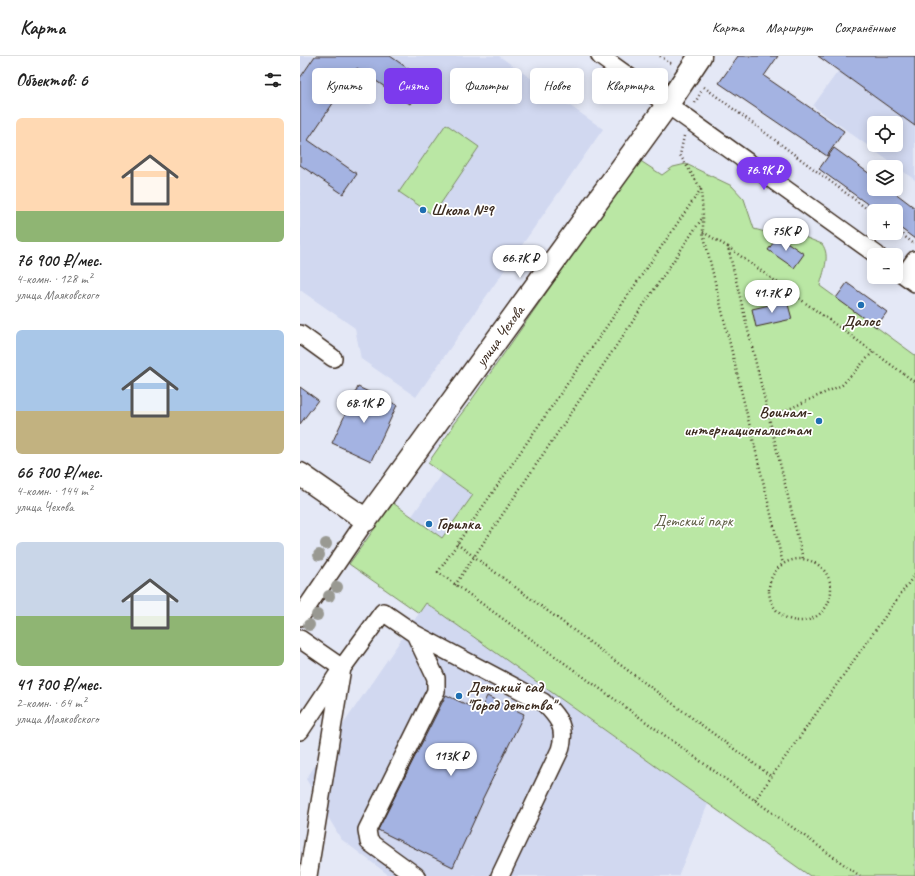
<!DOCTYPE html>
<html lang="ru">
<meta charset="utf-8">
<style>
:root{--surface:#fff;--page:#f6f6f6;--text:#222;--muted:#767676;--line:#e0e0e0;--accent:#7c3aed}
body{margin:0;font-family:Caveat,sans-serif;background:var(--page);color:var(--text);height:100vh;display:flex;flex-direction:column;font-size:15px;white-space:nowrap}
*{box-sizing:border-box;margin:0}
p{font-size:13px;color:var(--muted)}
.icon{flex:none;width:22px;height:22px;fill:none;stroke:currentColor;stroke-width:2;stroke-linecap:round;stroke-linejoin:round}
.map{position:relative;flex:1;overflow:hidden}
.side{display:flex;flex-direction:column;background:var(--surface);width:300px}
.side>*{flex:none}
.guide{position:absolute;left:12px;top:12px;width:380px;height:36px;display:flex;gap:8px}
.controls{position:absolute;left:567px;top:60px;display:grid;gap:8px}
.controls a{display:grid;place-items:center;width:36px;height:36px;border-radius:6px;background:var(--surface);box-shadow:0 2px 10px #0003;font-size:20px}
.price{position:absolute;translate:-50% -34px;padding:0 9px;border-radius:14px;background:#fff;color:#222;font-size:13px;line-height:26px;filter:drop-shadow(0 1px 2px #0008)}
.price::after{content:'';position:absolute;left:50%;top:24px;width:12px;height:9px;margin-left:-6px;background:inherit;clip-path:polygon(0 0,100% 0,50% 100%)}
.price.active{background:var(--accent);color:#fff}
ul{padding:0;list-style:none}
li{display:grid;align-content:center;gap:8px;height:212px;padding:0 16px}
li span{display:grid;place-items:center;height:124px;border-radius:6px;color:#555}
li>.icon{margin-inline-start:auto}
span .icon{width:72px;height:72px;fill:#fffc;stroke-width:1}
li b{font-size:17px}
h2{display:flex;justify-content:space-between;align-items:center;height:48px;padding:0 16px;font-size:17px}
.tag{padding:0 14px;border-radius:6px;background:var(--surface);box-shadow:0 2px 10px #0003;font-size:14px;line-height:36px}
.tag.active{background:var(--accent);color:#fff}
header{display:flex;align-items:center;gap:24px;box-sizing:border-box;height:56px;padding:0 20px;background:var(--surface);border-bottom:1px solid var(--line)}
header strong{font-size:19px}
nav{display:flex;gap:22px;margin-inline-start:auto;font-size:14px}
main{display:flex;flex:1;min-height:0}
.map>svg:first-child{display:block}
.built{fill:#d1d8f0;fill-rule:evenodd}
.green{fill:#bae7a4;stroke:#7a8861}
.building{fill:#a4b3e2;stroke:#3b2a1e}
.lines{fill:none;stroke-linecap:round;stroke-linejoin:round}
.minor-casing{stroke:#3b2a1e;stroke-width:20}
.major-casing{stroke:#3b2a1e;stroke-width:25}
.path{stroke:#3b2a1e;stroke-width:2.5;stroke-dasharray:1 3;stroke-linecap:butt}
.minor{stroke:#fff;stroke-width:17}
.major{stroke:#fff;stroke-width:22}
.tree{fill:#999992}
.poi-dot{fill:#1f6fb2;stroke:#fff;stroke-width:1.5}
.labels{text-anchor:middle;dominant-baseline:central;stroke-width:3.5;stroke-linejoin:round;paint-order:stroke}
.poi-label{font-size:16px;font-weight:bold;fill:#3b2a1e;stroke:#fff;text-anchor:start}
.street-label{font-size:16px;fill:#3b2a1e;stroke:#fff}
.park-label{font-size:16px;fill:#5b5940;stroke:#fff}
</style>
<header>
<strong>Карта</strong>
<nav><a>Карта</a><a>Маршрут</a><a>Сохранённые</a></nav>
</header>
<main>
<section class="side">
<h2>Объектов: 6<svg class="icon" aria-label="filters" viewBox="0 0 24 24"><path d="M4 7h16M4 17h16"/><circle cx="9" cy="7" r="2"/><circle cx="15" cy="17" r="2"/></svg></h2>
<ul>
<li><span style="background:linear-gradient(#ffd9b3 75%,#8fb573 0)"><svg class="icon" aria-label="home" viewBox="0 0 24 24"><path d="M3 11l9-7 9 7M6 9v11h12V9"/></svg></span><div><b>76 900 ₽/мес.</b><p>4-комн. · 128 m²</p><p>улица Маяковского</p></div></li>
<li><span style="background:linear-gradient(#a9c7e8 65%,#c2b280 0)"><svg class="icon" aria-label="home" viewBox="0 0 24 24"><path d="M3 11l9-7 9 7M6 9v11h12V9"/></svg></span><div><b>66 700 ₽/мес.</b><p>4-комн. · 144 m²</p><p>улица Чехова</p></div></li>
<li><span style="background:linear-gradient(#c9d6e8 60%,#8fb573 0)"><svg class="icon" aria-label="home" viewBox="0 0 24 24"><path d="M3 11l9-7 9 7M6 9v11h12V9"/></svg></span><div><b>41 700 ₽/мес.</b><p>2-комн. · 64 m²</p><p>улица Маяковского</p></div></li>
</ul>
</section>
<div class="map">
<svg width="615" height="820" viewBox="0 0 615 820">
<rect width="100%" height="100%" fill="#e4e8f6"/>
<filter id="ink" filterUnits="userSpaceOnUse"><feTurbulence type="fractalNoise" baseFrequency=".025" numOctaves="2"/><feDisplacementMap in="SourceGraphic" scale="8" xChannelSelector="R" yChannelSelector="G"/><feConvolveMatrix kernelMatrix="1 2 1 2 8 2 1 2 1" color-interpolation-filters="sRGB"/></filter>
<g filter="url(#ink)">
<!-- built -->
<path class="built" d="M 0,0 L 199,0 L 303,73 L 116,341 L 61,303 L 55,272 L 0,234 Z
M 549,0 L 615,0 L 615,124 L 513,50 ZM 574,67 L 596,67 L 596,89 L 574,89 Z
M 142,417 L 173,439 L 142,482 L 112,460 Z
M 126,547 L 408,748 L 378,820 L 90,820 L 41,783 L 6,723 Z"/>
<!-- green -->
<path class="green" d="M 146,68 L 179,91 L 133,159 L 99,136 Z
M 339,104 L 362,119 L 373,111 L 386,108 L 432,130 L 444,143 L 454,173 L 469,177 L 474,169 L 522,188 C 531,200 523,216 520,230 L 615,299 L 615,820 L 510,820 L 126,547 L 119,557 L 49,508 L 93,447 L 142,482 L 173,439 L 128,407 L 151,374 L 152,370 L 168,349 Z"/>
<!-- building -->
<path class="building" d="M 15,0 L 90,0 L 126,25 L 110,48 L 57,12 L 8,84 L 57,118 L 43,138 L 0,109 L 0,22 Z
M 438,0 L 478,0 L 464,20 L 544,75 L 527,100 L 419,27 Z
M 518,0 L 615,0 L 615,70 Z
M 534,92 L 574,121 L 574,133 L 590,133 L 615,152 L 615,183 L 596,169 L 596,155 L 577,155 L 519,113 Z
M 478,180 L 504,198 L 494,212 L 468,194 Z
M 547,227 L 587,256 L 576,271 L 536,242 Z
M 487,245 L 492,263 L 456,271 L 452,253 Z
M 0,331 L 18,344 L 0,368 Z
M 58,331 L 97,349 L 71,405 L 32,387 Z
M 146,639 L 180,655 L 187,640 L 224,658 L 182,744 L 183,745 L 153,811 L 78,774 Z"/>
<g class="lines">
<defs>
<path id="minor" d="M 300,0 L 577,199
M 596,213 L 615,227
M 604,219 L 615,204
M 0,278 L 33,302
M 0,561 L 66,464
M 115,578 L 136,622 L 136,635 L 67,774 L 69,786 L 116,820
M 0,583 L 42,612 L 0,675
M 8,820 L 42,612 L 83,556 L 115,578 L 243,646 C 259,662 267,672 260,694 L 200,820"/>
<path id="major" d="M 0,418 L 66,464 L 368,48 L 400,0"/>
</defs>
<!-- minor casing -->
<use href="#minor" class="minor-casing"/>
<!-- major casing -->
<use href="#major" class="major-casing"/>
<!-- path -->
<path class="path" d="M 360,0 L 372,8
M 404,31 L 574,158
M 395,47 L 402,34
M 384,80 L 380,99 L 401,133 L 403,160 L 403,176 L 483,508
M 401,133 L 138,516 L 560,820
M 596,174 L 613,187
M 403,176 L 428,191 L 503,503
M 428,191 L 615,326
M 469,362 L 542,329 L 573,296
M 157,488 L 472,721
M469 534a31 31 0 1 1 62 0a31 31 0 1 1-62 0Z
M 155,529 L 403,161
M 455,744 L 615,518"/>
<!-- minor -->
<use href="#minor" class="minor"/>
<!-- major -->
<use href="#major" class="major"/>
</g>
<!-- trees -->
<g class="tree">
<circle cx="26" cy="488" r="6"/>
<circle cx="19" cy="499" r="6"/>
<circle cx="37" cy="531" r="6"/>
<circle cx="29" cy="540" r="6"/>
<circle cx="17" cy="559" r="6"/>
<circle cx="9" cy="569" r="6"/>
</g>
</g>
<!-- markers -->
<g class="poi-dot">
<circle cx="123" cy="154" r="4"/>
<circle cx="561" cy="249" r="4"/>
<circle cx="519" cy="365" r="4"/>
<circle cx="129" cy="468" r="4"/>
<circle cx="159" cy="640" r="4"/>
</g>
<g class="labels">
<!-- poi labels -->
<g class="poi-label">
<text x="131" y="154">Школа №9</text>
<text x="561" y="265" text-anchor="middle">Далос</text>
<text x="511" y="356" text-anchor="end">Воинам-<tspan x="511" dy="18">интернационалистам</tspan></text>
<text x="137" y="468">Горилка</text>
<text x="167" y="631">Детский сад<tspan x="167" dy="18">"Город детства"</tspan></text>
</g>
<!-- street labels -->
<g class="street-label">
<text transform="translate(200 280) rotate(-54)">улица Чехова</text>
</g>
<!-- park labels -->
<g class="park-label">
<text x="393" y="465">Детский парк</text>
</g>
</g>
</svg>
<div class="controls">
<a><svg class="icon" aria-label="locate" viewBox="0 0 24 24"><circle cx="12" cy="12" r="6"/><path d="M12 2v4M12 18v4M2 12h4M18 12h4"/></svg></a>
<a><svg class="icon" aria-label="layers" viewBox="0 0 24 24"><path d="M12 4l9 5-9 5-9-5zM3 14l9 5 9-5"/></svg></a>
<a>+</a>
<a>−</a>
</div>
<b class="price active" style="left:464px;top:135px">76.9K ₽</b>
<b class="price" style="left:486px;top:196px">75K ₽</b>
<b class="price" style="left:220px;top:223px">66.7K ₽</b>
<b class="price" style="left:472px;top:258px">41.7K ₽</b>
<b class="price" style="left:64px;top:368px">68.1K ₽</b>
<b class="price" style="left:151px;top:721px">113K ₽</b>
<div class="guide">
<a class="tag">Купить</a>
<a class="tag active">Снять</a>
<a class="tag">Фильтры</a>
<a class="tag">Новое</a>
<a class="tag">Квартира</a>
</div>
</div>
</main>
